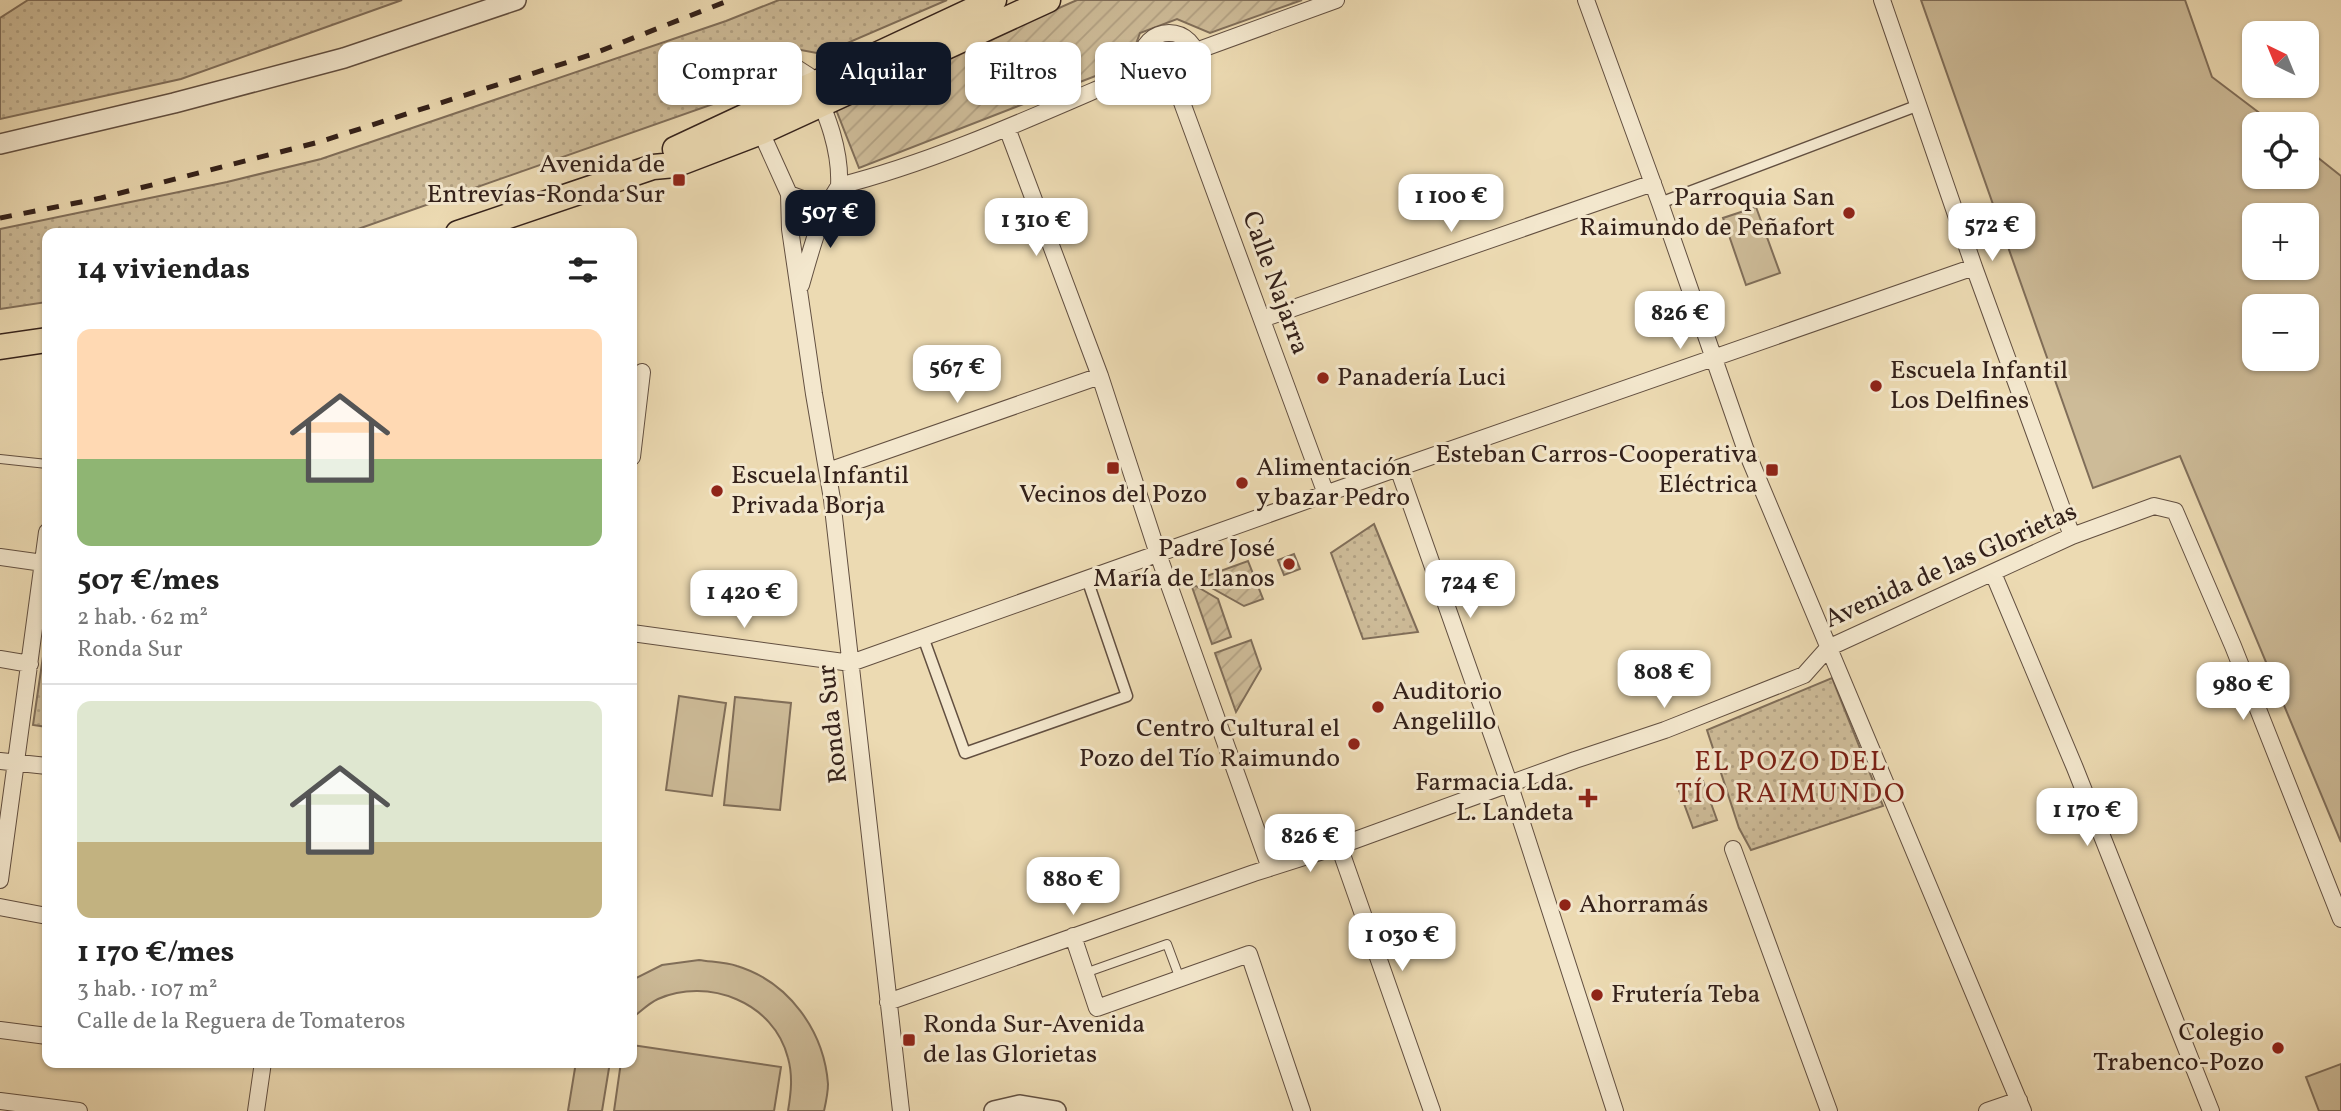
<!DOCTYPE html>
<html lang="es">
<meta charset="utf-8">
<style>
:root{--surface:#fff;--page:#f6f6f6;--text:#222;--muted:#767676;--line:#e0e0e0;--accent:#111827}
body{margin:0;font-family:Vollkorn,serif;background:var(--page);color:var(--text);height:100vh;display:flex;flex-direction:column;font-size:26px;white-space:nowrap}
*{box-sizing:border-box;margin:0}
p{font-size:23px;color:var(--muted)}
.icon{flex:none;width:38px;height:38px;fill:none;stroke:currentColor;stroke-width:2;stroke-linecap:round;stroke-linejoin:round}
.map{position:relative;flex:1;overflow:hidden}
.side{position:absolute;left:42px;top:228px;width:595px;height:840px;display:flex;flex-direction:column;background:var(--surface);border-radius:14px;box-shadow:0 2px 5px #0004}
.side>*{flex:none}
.guide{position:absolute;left:658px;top:42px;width:665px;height:63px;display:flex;gap:14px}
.needle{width:46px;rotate:317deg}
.fabs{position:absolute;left:2242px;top:21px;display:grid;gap:14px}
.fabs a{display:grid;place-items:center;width:77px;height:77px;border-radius:14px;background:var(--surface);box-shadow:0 2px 5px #0004;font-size:35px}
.price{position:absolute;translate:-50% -60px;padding:0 16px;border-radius:14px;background:#fff;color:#222;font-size:23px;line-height:46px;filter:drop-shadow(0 2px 4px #0008)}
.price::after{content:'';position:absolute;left:50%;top:42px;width:21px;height:16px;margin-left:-10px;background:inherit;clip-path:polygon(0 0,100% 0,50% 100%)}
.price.current{background:var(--accent);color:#fff}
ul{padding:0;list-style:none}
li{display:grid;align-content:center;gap:14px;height:371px;padding:0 35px}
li+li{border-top:2px solid var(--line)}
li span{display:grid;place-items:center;height:217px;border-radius:14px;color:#555}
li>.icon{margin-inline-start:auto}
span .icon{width:126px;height:126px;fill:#fffc;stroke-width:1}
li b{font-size:30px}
h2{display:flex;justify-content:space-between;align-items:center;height:84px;padding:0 35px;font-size:30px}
.pill{padding:0 24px;border-radius:14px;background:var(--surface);box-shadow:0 2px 5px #0004;font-size:24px;line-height:63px}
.pill.current{background:var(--accent);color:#fff}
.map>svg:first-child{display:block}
.grass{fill:#cdbb98;stroke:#806e59;stroke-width:2;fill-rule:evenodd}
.park{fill:url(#park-dots);stroke:#806e59;stroke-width:2}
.garden{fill:url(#garden-furrows);stroke:#806e59;stroke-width:2}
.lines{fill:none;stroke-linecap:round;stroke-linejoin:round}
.service-casing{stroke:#624f40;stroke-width:10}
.pedestrian-casing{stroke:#624f40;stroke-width:13}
.minor-casing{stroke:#624f40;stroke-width:18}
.tertiary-casing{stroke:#624f40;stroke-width:22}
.primary-casing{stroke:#34211a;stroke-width:27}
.service{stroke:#f3e7cd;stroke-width:8}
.pedestrian{stroke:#f3e7cd;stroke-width:10}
.minor{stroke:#f3e7cd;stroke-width:16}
.tertiary{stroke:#f3e7cd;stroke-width:19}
.primary{stroke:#ecdab2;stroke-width:24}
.rail{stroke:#34211a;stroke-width:5;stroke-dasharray:12 12;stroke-linecap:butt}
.poi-dot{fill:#8f2418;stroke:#f3e7cd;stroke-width:2.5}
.labels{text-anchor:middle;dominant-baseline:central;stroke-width:6;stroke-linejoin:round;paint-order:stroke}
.poi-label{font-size:26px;fill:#34211a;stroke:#f3e7cd;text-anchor:start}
.street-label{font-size:26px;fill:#34211a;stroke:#f3e7cd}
.neighbourhood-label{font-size:28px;letter-spacing:2px;fill:#7a1f14;stroke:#f3e7cd}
</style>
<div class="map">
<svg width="2341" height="1111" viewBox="0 0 2341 1111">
<defs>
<pattern id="park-dots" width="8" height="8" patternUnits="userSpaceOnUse" patternTransform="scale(1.75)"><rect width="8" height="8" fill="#cdbb98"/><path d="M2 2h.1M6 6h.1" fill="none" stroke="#b1a082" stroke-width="1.8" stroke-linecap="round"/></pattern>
<pattern id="garden-furrows" width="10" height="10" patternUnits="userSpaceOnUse" patternTransform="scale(1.75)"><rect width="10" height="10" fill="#cdbb98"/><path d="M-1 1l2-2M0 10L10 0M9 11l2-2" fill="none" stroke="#b1a082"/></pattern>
</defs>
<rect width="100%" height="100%" fill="#ecdab2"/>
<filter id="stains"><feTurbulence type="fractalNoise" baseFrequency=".00286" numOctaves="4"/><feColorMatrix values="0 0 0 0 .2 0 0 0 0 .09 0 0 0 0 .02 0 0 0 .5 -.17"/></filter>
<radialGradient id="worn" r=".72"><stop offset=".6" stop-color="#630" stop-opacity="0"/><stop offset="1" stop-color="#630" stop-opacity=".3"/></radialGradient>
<!-- grass -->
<path class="grass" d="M 1921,0 L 2185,0 L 2212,77 L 2274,124 L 2254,124 L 2254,177 L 2306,177 L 2307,149 L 2341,176 L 2341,842 L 2180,456 L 2093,488 ZM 2254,215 L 2306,215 L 2306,268 L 2254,268 ZM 2254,306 L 2306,306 L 2306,359 L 2254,359 Z
M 1756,207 L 1780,273 L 1746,285 L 1723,218 Z
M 679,696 L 726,703 L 712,796 L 666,790 Z
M 735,697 L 791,703 L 780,810 L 724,805 Z
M 699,960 C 711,962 725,962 737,966 C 789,982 824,1031 828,1084 C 828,1093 826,1102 824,1111 L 788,1111 C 791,1093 793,1076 788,1058 C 774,1002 708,977 658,999 C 649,1003 640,1012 632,1018 L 632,980 L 662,965 Z
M 632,1045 L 781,1067 L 774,1111 L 614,1111 L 621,1062 L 632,1062 Z
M 576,1062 L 610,1062 L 602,1111 L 568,1111 Z
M 2341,1064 L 2341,1111 L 2319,1111 L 2306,1077 Z"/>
<!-- park -->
<path class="park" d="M 28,0 L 402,0 L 181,79 L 0,119 L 0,18 Z
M 779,0 L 947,0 L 822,54 L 785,47 L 747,68 L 736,96 L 358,229 L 344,233 L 47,233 L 47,302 L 0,309 L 0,229 L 227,182 L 321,159 L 726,21 Z
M 1374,524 L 1418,632 L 1363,639 L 1331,553 Z
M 46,636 L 47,636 L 47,727 L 33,725 Z
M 1832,678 L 1883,806 L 1751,850 L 1739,828 L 1707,730 Z
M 1703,781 L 1717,820 L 1693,828 L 1679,790 Z"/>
<!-- garden -->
<path class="garden" d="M 1077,0 L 1302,0 L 1210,33 L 1177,19 L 1140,33 L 1129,63 L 859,168 L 835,107 Z
M 1294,554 L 1300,569 L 1284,575 L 1278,560 Z
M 1248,561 L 1263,599 L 1244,606 L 1203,583 L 1201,578 Z
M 1196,586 L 1218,599 L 1231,637 L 1212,644 L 1192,587 Z
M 1251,640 L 1261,669 L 1236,712 L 1215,653 Z"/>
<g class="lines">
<defs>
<path id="service" d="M 0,459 L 47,464
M 1085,973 L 1167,944 L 1180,979"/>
<path id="pedestrian" d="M 1660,203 L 1919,105
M 923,637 L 965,753 L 1127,696 L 1087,579"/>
<path id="minor" d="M 1586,0 L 1660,203 L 1745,448 L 2023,1111
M 1882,0 L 1974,267 L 2072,536
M1141 61a28 28 0 1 1 56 0a28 28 0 1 1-56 0Z
M 1196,51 L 1336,0
M 1177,89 L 1326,494
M 1007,128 L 1100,376 L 1158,554 L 1270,868
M 839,186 C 841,150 827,116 813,83 L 809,76 L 795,67 L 775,72 L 762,84 L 756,102 L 755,113 L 761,132 L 789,194 L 790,229 L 814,394 L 832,499 L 901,1111
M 789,194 L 816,204 L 831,199
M 801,285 C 811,251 819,216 839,186 C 944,159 1043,112 1142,70
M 1262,319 L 1653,183
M 632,457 L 642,372
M 1398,468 L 1509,783 L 1615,1111
M 828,471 L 1100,376
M 0,557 L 43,563
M 1993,573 L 2075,768 L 2211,1111
M 632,633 L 851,663 L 1398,468 L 1974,267
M 0,659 L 30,664
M 0,761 L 47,766
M 1339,846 L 1432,1111
M 1733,849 L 1829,1111
M 0,880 L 47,532
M 0,907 L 47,916
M 1073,936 L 1097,1008 L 1249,954 L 1302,1111
M 888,1002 L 1254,873 L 1339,846 L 1575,760 L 1665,730 L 1804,675 L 1828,648 L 2072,536 L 2154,506 L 2175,511 L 2233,646 L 2341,919
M 0,1030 L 47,1036
M 0,1101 L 79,1111
M 256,1111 L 263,1062
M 1987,1111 L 2019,1100"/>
<path id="tertiary" d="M 0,144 L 174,103 L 344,58 L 516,0
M 994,1111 L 1020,1105 L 1056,1111"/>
<path id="primary" d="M 675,149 L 994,0
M 458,233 L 653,167 L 675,165 L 761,132 L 1048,0
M 0,347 L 47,340"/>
</defs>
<!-- service casing -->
<use href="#service" class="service-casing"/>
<!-- pedestrian casing -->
<use href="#pedestrian" class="pedestrian-casing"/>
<!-- minor casing -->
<use href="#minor" class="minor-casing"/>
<!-- tertiary casing -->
<use href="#tertiary" class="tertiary-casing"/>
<!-- primary casing -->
<use href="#primary" class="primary-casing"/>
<!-- service -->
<use href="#service" class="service"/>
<!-- pedestrian -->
<use href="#pedestrian" class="pedestrian"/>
<!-- minor -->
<use href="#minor" class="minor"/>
<!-- tertiary -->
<use href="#tertiary" class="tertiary"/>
<!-- primary -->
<use href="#primary" class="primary"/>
<!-- rail -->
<path class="rail" d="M 0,218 L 101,198 L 319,142 L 590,55 L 730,0"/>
</g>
<!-- markers -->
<g class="poi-dot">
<rect x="672" y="173" width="14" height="14" rx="3.5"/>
<circle cx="1849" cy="213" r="7"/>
<circle cx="1323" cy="378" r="7"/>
<circle cx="1876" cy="386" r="7"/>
<rect x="1106" y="461" width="14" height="14" rx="3.5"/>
<rect x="1765" y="463" width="14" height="14" rx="3.5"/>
<circle cx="1242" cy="483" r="7"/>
<circle cx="717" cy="491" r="7"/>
<circle cx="1289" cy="564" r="7"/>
<circle cx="1378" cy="707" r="7"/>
<circle cx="1354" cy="744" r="7"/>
<path d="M1584.5 787.5h7v7h7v7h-7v7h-7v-7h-7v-7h7z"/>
<circle cx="1565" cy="905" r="7"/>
<circle cx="1597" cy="995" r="7"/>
<rect x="902" y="1033" width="14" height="14" rx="3.5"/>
<circle cx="2278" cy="1048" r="7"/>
</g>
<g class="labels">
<!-- poi labels -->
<g class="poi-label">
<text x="665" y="165" text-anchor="end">Avenida de<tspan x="665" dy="30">Entrevías-Ronda Sur</tspan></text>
<text x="1835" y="198" text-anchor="end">Parroquia San<tspan x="1835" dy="30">Raimundo de Peñafort</tspan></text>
<text x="1890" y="371">Escuela Infantil<tspan x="1890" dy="30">Los Delfines</tspan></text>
<text x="1337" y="378">Panadería Luci</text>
<text x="1758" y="455" text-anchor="end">Esteban Carros-Cooperativa<tspan x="1758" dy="30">Eléctrica</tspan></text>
<text x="1256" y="468">Alimentación<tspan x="1256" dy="30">y bazar Pedro</tspan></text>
<text x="731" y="476">Escuela Infantil<tspan x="731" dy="30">Privada Borja</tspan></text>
<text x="1113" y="495" text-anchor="middle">Vecinos del Pozo</text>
<text x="1275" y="549" text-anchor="end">Padre José<tspan x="1275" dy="30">María de Llanos</tspan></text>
<text x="1392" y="692">Auditorio<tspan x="1392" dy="30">Angelillo</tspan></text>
<text x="1340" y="729" text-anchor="end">Centro Cultural el<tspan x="1340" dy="30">Pozo del Tío Raimundo</tspan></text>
<text x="1574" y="783" text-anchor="end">Farmacia Lda.<tspan x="1574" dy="30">L. Landeta</tspan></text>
<text x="1579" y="905">Ahorramás</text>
<text x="1611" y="995">Frutería Teba</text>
<text x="923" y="1025">Ronda Sur-Avenida<tspan x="923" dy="30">de las Glorietas</tspan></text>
<text x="2264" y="1033" text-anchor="end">Colegio<tspan x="2264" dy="30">Trabenco-Pozo</tspan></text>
</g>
<!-- street labels -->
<g class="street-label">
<text transform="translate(1275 283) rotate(70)">Calle Najarra</text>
<text transform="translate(1951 566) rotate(-24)">Avenida de las Glorietas</text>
<text transform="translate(833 724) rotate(-96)">Ronda Sur</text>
</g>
<!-- neighbourhood labels -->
<g class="neighbourhood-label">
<text x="1791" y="762">EL POZO DEL<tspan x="1791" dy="32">TÍO RAIMUNDO</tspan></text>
</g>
</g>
<rect width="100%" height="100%" filter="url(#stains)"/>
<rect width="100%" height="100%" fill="url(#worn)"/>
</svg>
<div class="fabs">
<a><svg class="needle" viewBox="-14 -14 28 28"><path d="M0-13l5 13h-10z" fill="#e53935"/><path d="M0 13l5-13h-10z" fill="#767676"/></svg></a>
<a><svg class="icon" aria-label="locate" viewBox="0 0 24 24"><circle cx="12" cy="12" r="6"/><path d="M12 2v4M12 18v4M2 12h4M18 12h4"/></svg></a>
<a>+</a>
<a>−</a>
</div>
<b class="price" style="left:1451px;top:234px">1 100 €</b>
<b class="price current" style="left:830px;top:250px">507 €</b>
<b class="price" style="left:1036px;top:258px">1 310 €</b>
<b class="price" style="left:1992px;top:263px">572 €</b>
<b class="price" style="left:1680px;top:351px">826 €</b>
<b class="price" style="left:957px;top:405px">567 €</b>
<b class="price" style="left:1470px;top:620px">724 €</b>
<b class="price" style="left:744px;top:630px">1 420 €</b>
<b class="price" style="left:1664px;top:710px">808 €</b>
<b class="price" style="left:2243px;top:722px">980 €</b>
<b class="price" style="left:2087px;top:848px">1 170 €</b>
<b class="price" style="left:1310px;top:874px">826 €</b>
<b class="price" style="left:1073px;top:917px">880 €</b>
<b class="price" style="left:1402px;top:973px">1 030 €</b>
<div class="guide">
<a class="pill">Comprar</a>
<a class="pill current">Alquilar</a>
<a class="pill">Filtros</a>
<a class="pill">Nuevo</a>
</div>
<section class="side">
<h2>14 viviendas<svg class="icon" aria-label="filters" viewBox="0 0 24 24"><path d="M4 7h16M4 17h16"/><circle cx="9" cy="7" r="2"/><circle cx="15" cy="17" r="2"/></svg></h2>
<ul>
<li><span style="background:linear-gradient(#ffd9b3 60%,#8fb573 0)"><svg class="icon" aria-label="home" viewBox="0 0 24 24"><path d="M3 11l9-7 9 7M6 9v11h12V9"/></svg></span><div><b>507 €/mes</b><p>2 hab. · 62 m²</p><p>Ronda Sur</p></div></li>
<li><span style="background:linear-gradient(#dfe7d0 65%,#c2b280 0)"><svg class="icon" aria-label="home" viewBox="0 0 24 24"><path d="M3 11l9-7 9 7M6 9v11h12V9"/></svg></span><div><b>1 170 €/mes</b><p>3 hab. · 107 m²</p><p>Calle de la Reguera de Tomateros</p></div></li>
</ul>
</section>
</div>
